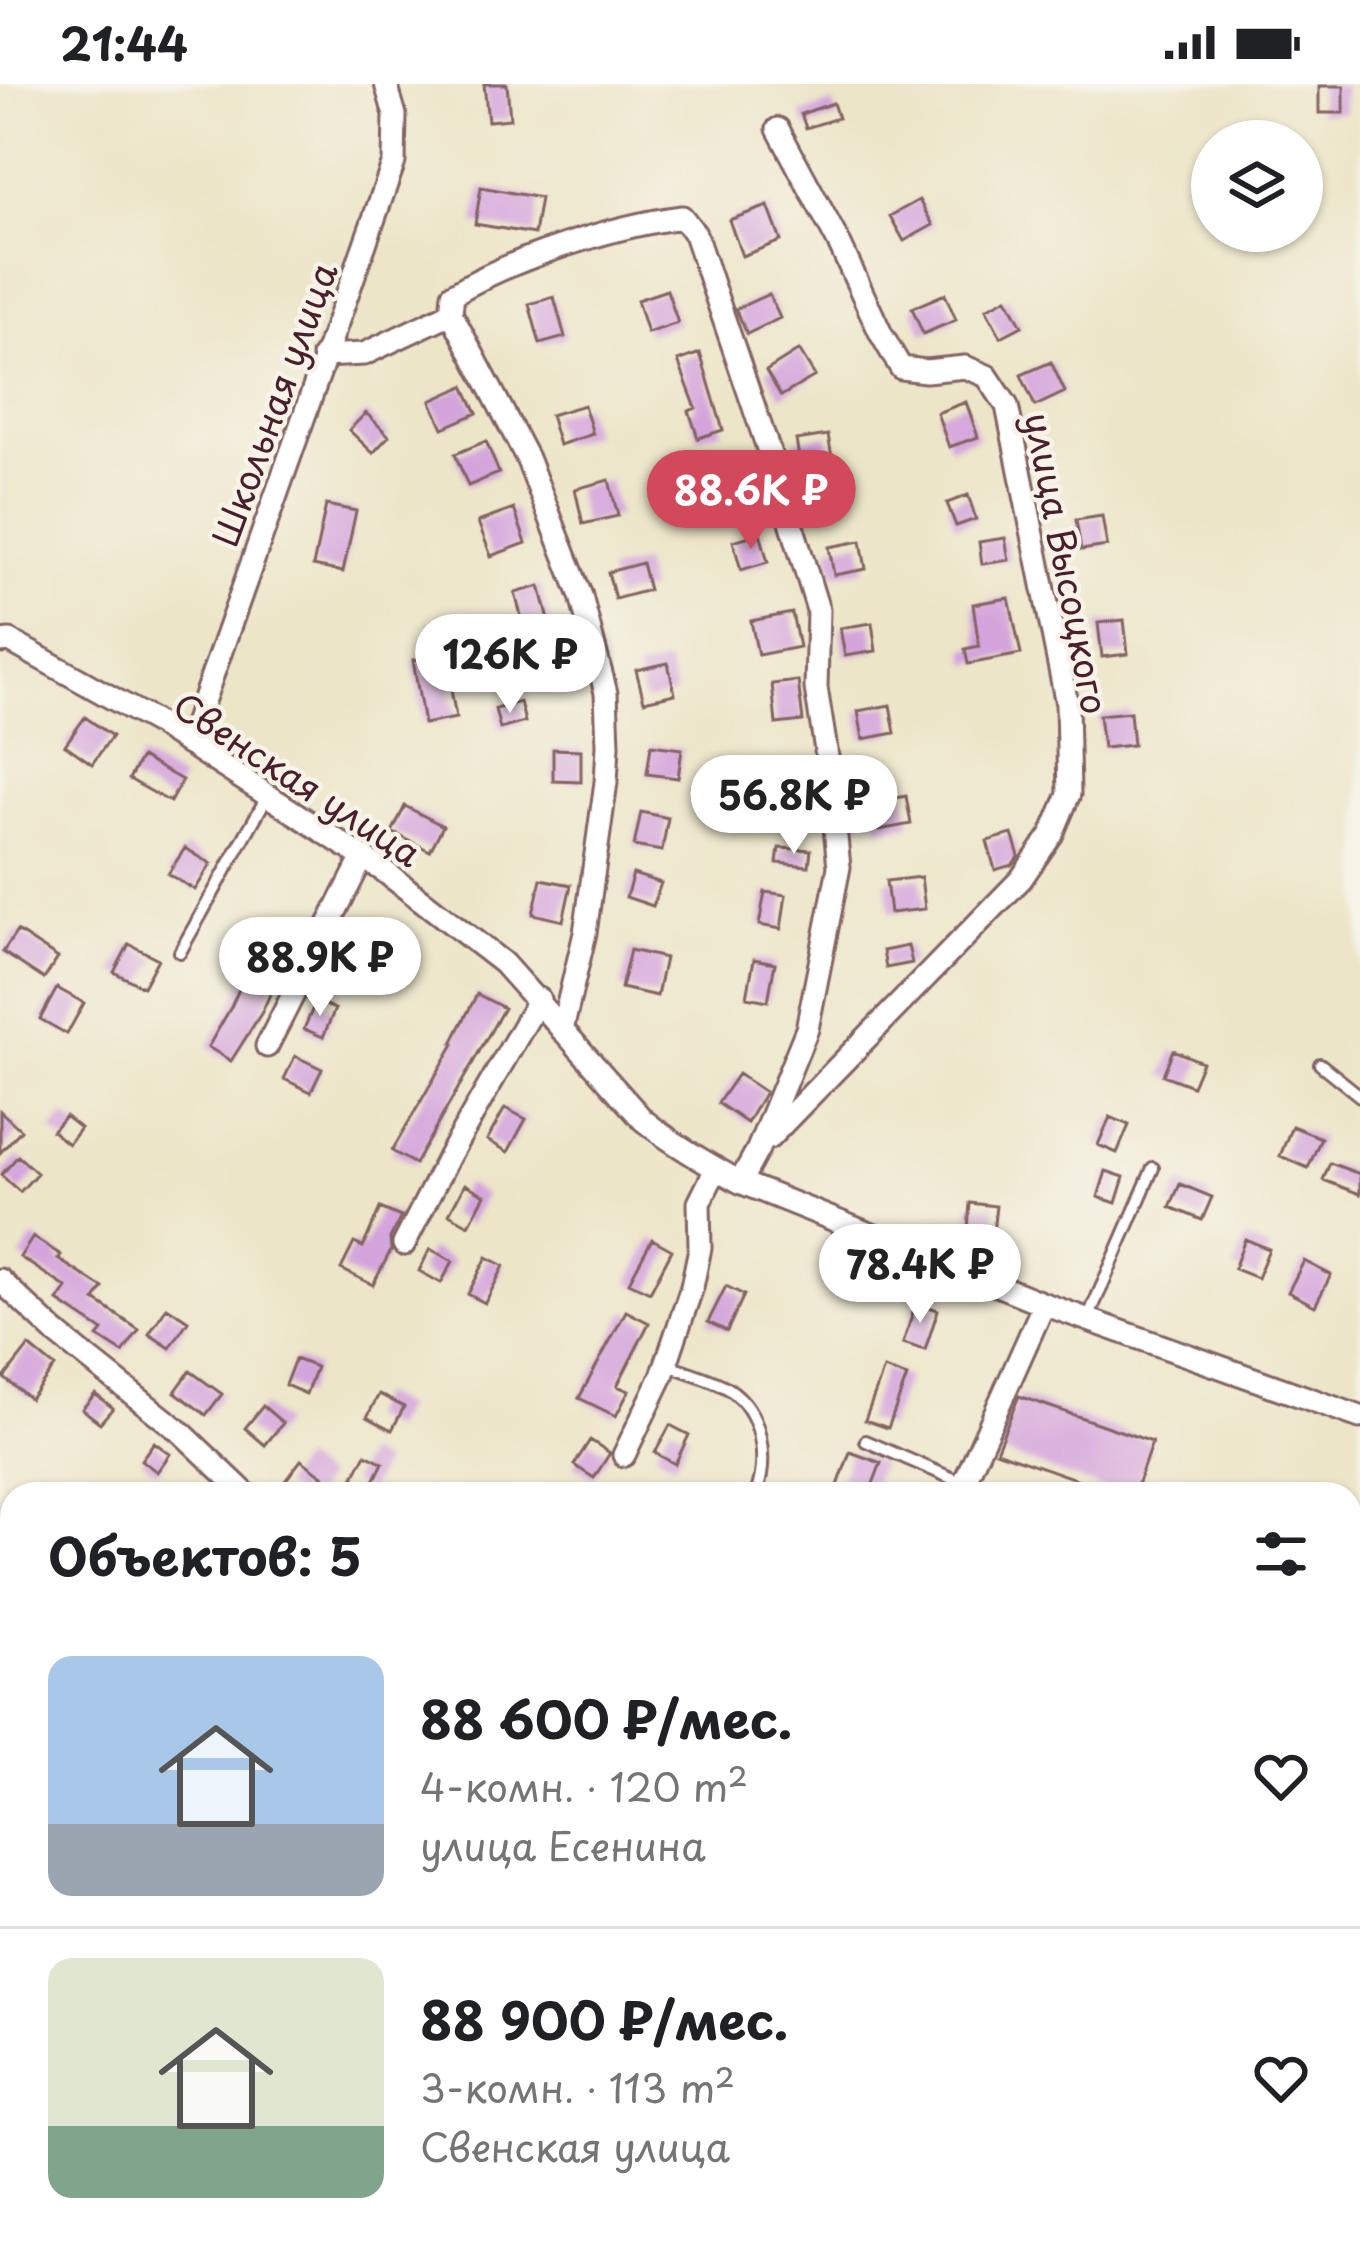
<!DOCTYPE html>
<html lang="ru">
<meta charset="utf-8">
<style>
:root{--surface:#fff;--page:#f6f6f6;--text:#202124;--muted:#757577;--line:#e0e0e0;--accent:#d1495b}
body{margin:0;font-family:"Playpen Sans",sans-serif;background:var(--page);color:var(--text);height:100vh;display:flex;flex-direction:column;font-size:45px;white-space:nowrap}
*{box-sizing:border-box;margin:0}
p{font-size:39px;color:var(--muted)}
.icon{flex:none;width:66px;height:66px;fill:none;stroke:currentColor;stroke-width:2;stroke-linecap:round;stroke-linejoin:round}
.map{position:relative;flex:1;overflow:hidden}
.details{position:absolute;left:0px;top:1398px;width:1362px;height:771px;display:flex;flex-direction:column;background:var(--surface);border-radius:36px 36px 0 0;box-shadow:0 3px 9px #0004}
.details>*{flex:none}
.buttons{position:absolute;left:1191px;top:36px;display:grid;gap:24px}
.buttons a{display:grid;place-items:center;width:132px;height:132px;border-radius:50%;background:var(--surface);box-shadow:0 3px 9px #0004;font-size:60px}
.price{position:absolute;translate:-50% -102px;padding:0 27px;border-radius:42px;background:#fff;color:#222;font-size:39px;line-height:78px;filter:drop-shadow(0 3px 6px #0008)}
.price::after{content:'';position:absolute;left:50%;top:72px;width:36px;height:27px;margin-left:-18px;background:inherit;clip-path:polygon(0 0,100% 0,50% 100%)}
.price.current{background:var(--accent);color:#fff}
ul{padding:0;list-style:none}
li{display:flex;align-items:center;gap:36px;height:300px;padding:0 48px}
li+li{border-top:3px solid var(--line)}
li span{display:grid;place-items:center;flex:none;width:336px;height:240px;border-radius:24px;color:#555}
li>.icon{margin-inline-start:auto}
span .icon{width:144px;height:144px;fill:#fffc;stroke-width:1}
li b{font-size:51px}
h2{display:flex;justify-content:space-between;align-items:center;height:144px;padding:0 48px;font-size:51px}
.status{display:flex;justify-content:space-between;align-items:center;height:84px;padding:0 60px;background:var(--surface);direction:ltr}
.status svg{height:33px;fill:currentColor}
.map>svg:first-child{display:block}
.building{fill:#d4a4dc}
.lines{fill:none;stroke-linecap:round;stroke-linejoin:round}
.service-casing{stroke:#836462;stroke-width:16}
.minor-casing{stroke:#836462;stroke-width:27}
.service{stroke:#fff;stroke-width:10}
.minor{stroke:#fff;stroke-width:21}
.labels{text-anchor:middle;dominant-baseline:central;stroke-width:9;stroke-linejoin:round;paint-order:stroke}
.street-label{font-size:36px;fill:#4a1f2b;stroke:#f7f3e8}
</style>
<div class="status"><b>21:44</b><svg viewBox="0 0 49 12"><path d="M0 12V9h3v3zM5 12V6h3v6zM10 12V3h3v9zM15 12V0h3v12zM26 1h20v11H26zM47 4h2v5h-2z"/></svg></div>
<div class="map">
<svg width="1360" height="2168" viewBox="0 0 1360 2168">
<rect width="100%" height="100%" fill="#f7f3e8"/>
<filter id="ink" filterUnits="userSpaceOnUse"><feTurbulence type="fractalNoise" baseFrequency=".00833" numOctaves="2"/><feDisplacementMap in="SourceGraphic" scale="24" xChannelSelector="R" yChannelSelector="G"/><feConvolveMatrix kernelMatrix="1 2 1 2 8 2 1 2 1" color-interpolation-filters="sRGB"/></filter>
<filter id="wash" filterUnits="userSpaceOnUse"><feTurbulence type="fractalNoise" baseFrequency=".004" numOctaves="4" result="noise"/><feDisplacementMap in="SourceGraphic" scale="48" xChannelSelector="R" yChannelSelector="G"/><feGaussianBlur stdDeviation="2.7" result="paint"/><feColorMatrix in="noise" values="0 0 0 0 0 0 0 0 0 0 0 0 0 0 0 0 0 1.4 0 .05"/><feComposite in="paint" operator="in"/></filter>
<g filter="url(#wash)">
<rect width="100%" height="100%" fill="#ece5c8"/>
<g id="blocks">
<!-- building -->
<path class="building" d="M 484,0 L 507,0 L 510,35 L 488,37 Z
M 1319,2 L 1344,2 L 1344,29 L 1319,29 Z
M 833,19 L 838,34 L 806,44 L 801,30 Z
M 481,103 L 540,114 L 534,150 L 475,140 Z
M 919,116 L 933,141 L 904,157 L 890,132 Z
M 768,122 L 781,157 L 742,172 L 729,136 Z
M 667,206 L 678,239 L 647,249 L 637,216 Z
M 769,210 L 780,234 L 747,250 L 736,225 Z
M 945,210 L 956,236 L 923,250 L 912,224 Z
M 554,213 L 565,253 L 540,260 L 529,220 Z
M 1007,214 L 1022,242 L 1001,253 L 986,225 Z
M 799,266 L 815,292 L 781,312 L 766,287 Z
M 700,269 L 723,346 L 698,354 L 689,327 L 696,324 L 678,277 Z
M 1051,278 L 1065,308 L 1035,322 L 1021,291 Z
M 464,302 L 477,329 L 443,344 L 431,317 Z
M 966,318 L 978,353 L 949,363 L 937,329 Z
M 584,321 L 593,350 L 559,361 L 550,331 Z
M 366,329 L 389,352 L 373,369 L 349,346 Z
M 828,351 L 833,379 L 801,385 L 796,356 Z
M 486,357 L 499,389 L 468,402 L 455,370 Z
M 741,382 L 750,411 L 718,420 L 710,391 Z
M 609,396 L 618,432 L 583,440 L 575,405 Z
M 968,411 L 976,435 L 956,442 L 947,419 Z
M 326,421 L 356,427 L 343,488 L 313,482 Z
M 514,425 L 526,459 L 491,472 L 478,438 Z
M 1102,432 L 1107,462 L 1081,466 L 1076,436 Z
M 760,449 L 768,478 L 741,486 L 733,457 Z
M 1005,454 L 1009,476 L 982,480 L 979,458 Z
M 861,457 L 866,485 L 834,491 L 829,463 Z
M 642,479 L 649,506 L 615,515 L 608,488 Z
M 540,502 L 549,536 L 524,543 L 515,509 Z
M 1009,514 L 1021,570 L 968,580 L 965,565 L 979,562 L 973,520 Z
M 792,529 L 799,563 L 758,571 L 751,537 Z
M 1124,536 L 1128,570 L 1102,573 L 1098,539 Z
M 872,539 L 876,567 L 845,572 L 840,544 Z
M 445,571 L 456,634 L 424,640 L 413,576 Z
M 668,579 L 675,610 L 644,617 L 636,586 Z
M 798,597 L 803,637 L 776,640 L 772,600 Z
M 520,618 L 525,638 L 500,645 L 495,625 Z
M 890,621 L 895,649 L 863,655 L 858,627 Z
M 1130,628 L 1133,661 L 1103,664 L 1099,631 Z
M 85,633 L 112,652 L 92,680 L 65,661 Z
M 651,661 L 682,665 L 678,694 L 647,690 Z
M 553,665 L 581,666 L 581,698 L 553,697 Z
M 141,673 L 182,696 L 170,718 L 129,695 Z
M 906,712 L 911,740 L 879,746 L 875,718 Z
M 405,722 L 443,742 L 430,767 L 392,748 Z
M 641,728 L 668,734 L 662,767 L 634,762 Z
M 1012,750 L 1019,772 L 1012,781 L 995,786 L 987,757 Z
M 185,764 L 211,780 L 195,806 L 168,790 Z
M 779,764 L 811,766 L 809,782 L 777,779 Z
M 633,790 L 661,799 L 653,822 L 626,813 Z
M 921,793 L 925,825 L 890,829 L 886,797 Z
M 541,795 L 571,801 L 563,837 L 533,830 Z
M 765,808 L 786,811 L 781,845 L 759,841 Z
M 17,847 L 58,874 L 44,895 L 3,868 Z
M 352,850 L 383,867 L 365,900 L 333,883 Z
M 129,860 L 158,875 L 143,903 L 114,888 Z
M 908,862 L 912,879 L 886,884 L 883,867 Z
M 630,866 L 665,874 L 657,912 L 621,904 Z
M 754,875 L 775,879 L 768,917 L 747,913 Z
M 247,887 L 275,899 L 262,928 L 231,977 L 208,963 L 231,923 Z
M 57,904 L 84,919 L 67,950 L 40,935 Z
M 477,910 L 504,924 L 415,1080 L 392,1067 L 454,960 L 452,959 Z
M 316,917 L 335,925 L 323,953 L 304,945 Z
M 1173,966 L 1202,978 L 1192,1002 L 1163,991 Z
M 295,972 L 322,985 L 311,1008 L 284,995 Z
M 738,990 L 765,1008 L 747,1039 L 718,1019 Z
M 505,1024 L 526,1035 L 508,1068 L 487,1056 Z
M 0,1027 L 21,1046 L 0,1069 Z
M 65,1032 L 80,1044 L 68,1060 L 52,1047 Z
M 1110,1033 L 1129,1041 L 1117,1069 L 1098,1061 Z
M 1292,1042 L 1321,1054 L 1308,1084 L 1280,1072 Z
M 18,1072 L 37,1089 L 20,1108 L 1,1091 Z
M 1330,1079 L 1360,1090 L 1360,1110 L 1323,1096 Z
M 1106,1087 L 1124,1093 L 1116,1119 L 1098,1113 Z
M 465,1100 L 485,1111 L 469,1141 L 449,1130 Z
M 1180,1100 L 1212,1113 L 1202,1136 L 1170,1123 Z
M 970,1119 L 996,1122 L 993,1148 L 968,1145 Z
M 380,1124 L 401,1133 L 390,1154 L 391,1166 L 373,1201 L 341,1185 L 354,1159 L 363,1163 Z
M 33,1153 L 61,1171 L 58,1175 L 103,1204 L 95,1216 L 139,1246 L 123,1269 L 98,1253 L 103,1247 L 58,1217 L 67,1204 L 20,1173 Z
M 652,1155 L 672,1166 L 650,1208 L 629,1198 Z
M 1245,1155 L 1269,1165 L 1257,1194 L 1234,1185 Z
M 430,1165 L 453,1177 L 441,1199 L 419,1187 Z
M 487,1173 L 504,1182 L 485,1219 L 468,1210 Z
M 1304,1177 L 1331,1191 L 1315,1222 L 1288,1208 Z
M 726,1202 L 744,1211 L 727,1247 L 708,1238 Z
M 916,1219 L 938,1226 L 925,1266 L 903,1259 Z
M 167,1223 L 188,1237 L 170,1264 L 149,1250 Z
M 626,1227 L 649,1239 L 617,1302 L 629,1307 L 616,1332 L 579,1314 Z
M 29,1262 L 55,1283 L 30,1315 L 4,1294 Z
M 295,1275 L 316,1283 L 306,1310 L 285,1301 Z
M 884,1285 L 907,1293 L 888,1344 L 865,1336 Z
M 190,1287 L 222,1310 L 206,1331 L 175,1308 Z
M 95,1310 L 113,1324 L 100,1339 L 82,1325 Z
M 379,1310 L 404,1323 L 392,1346 L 367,1333 Z
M 1019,1312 L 1152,1358 L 1134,1410 L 1118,1410 L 996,1367 Z
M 263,1322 L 283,1339 L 265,1361 L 245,1344 Z
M 670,1341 L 689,1351 L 675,1380 L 655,1369 Z
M 590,1356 L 610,1369 L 594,1394 L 574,1381 Z
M 154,1358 L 170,1370 L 157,1388 L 141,1376 Z
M 850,1368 L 881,1379 L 869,1410 L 835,1410 Z
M 366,1370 L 383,1379 L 369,1407 L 351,1398 Z
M 301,1376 L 326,1394 L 314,1410 L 294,1410 L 282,1401 Z"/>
</g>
</g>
<g filter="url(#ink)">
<use href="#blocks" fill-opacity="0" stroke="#836462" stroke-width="3"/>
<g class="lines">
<defs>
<path id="service" d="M 180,868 L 268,711
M 1320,980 L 1360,1012
M 1088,1234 L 1153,1084
M 666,1280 C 686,1288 711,1294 729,1305 C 762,1327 769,1375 756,1410
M 866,1357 L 963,1399
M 1104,2168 L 1106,2157"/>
<path id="minor" d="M 451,229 L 453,210 C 513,174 613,142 682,133 L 695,150 L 774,382 L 818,526 L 816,604 L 829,685 L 839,783 L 807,945 L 758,1065 L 740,1098
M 323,272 L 364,270 L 451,229 L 527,374 L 581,512 L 606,609 L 608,661 L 606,698 L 585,849 L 562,946
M 0,558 L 10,557 L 155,638 L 384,787 L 503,879 L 643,1036 C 673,1060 706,1079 740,1098 L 1044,1220 L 1360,1333
M 188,660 L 394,78 L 395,31 L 386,0
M 267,962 L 363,773
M 769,1054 L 1021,795 L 1052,750 L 1069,710 L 1067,620 L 1007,322 L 987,292 L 965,283 L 926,287 L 901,284 L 881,250 L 840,161 L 778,45
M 404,1160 L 450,1070 L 539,915
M 0,1196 L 57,1250 L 183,1350 L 246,1410
M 624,1371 L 662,1292 L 692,1203 L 700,1164 L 699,1119 L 716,1085
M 959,1410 L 1044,1220
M 1350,1869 L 1360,1871
M 328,2157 L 329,2168"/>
</defs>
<!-- service casing -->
<use href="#service" class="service-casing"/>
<!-- minor casing -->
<use href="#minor" class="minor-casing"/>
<!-- service -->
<use href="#service" class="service"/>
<!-- minor -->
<use href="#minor" class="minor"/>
</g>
</g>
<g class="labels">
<!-- street labels -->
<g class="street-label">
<text transform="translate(273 320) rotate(-70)">Школьная улица</text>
<text transform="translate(1068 479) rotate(79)">улица Высоцкого</text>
<text transform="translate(298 694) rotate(33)">Свенская улица</text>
</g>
</g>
</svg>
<div class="buttons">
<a><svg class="icon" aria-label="layers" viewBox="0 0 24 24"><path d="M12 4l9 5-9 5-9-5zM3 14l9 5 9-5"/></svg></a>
</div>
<b class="price current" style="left:751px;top:468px">88.6K ₽</b>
<b class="price" style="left:510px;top:632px">126K ₽</b>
<b class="price" style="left:794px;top:773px">56.8K ₽</b>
<b class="price" style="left:320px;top:935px">88.9K ₽</b>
<b class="price" style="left:920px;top:1242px">78.4K ₽</b>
<section class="details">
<h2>Объектов: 5<svg class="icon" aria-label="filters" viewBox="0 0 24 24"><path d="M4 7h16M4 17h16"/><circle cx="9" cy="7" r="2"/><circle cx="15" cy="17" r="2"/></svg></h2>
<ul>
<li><span style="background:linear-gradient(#a9c7e8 70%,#9aa5b1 0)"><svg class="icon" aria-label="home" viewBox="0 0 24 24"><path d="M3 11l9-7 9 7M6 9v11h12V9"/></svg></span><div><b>88 600 ₽/мес.</b><p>4-комн. · 120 m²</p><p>улица Есенина</p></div><svg class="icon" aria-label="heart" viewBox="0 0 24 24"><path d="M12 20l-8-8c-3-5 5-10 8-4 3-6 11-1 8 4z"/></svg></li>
<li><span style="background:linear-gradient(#dfe7d0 70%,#7fa58c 0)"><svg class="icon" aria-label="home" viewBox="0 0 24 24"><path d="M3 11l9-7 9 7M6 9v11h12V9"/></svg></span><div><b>88 900 ₽/мес.</b><p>3-комн. · 113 m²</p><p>Свенская улица</p></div><svg class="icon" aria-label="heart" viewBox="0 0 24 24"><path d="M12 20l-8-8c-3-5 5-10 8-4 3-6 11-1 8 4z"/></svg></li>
</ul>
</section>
</div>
